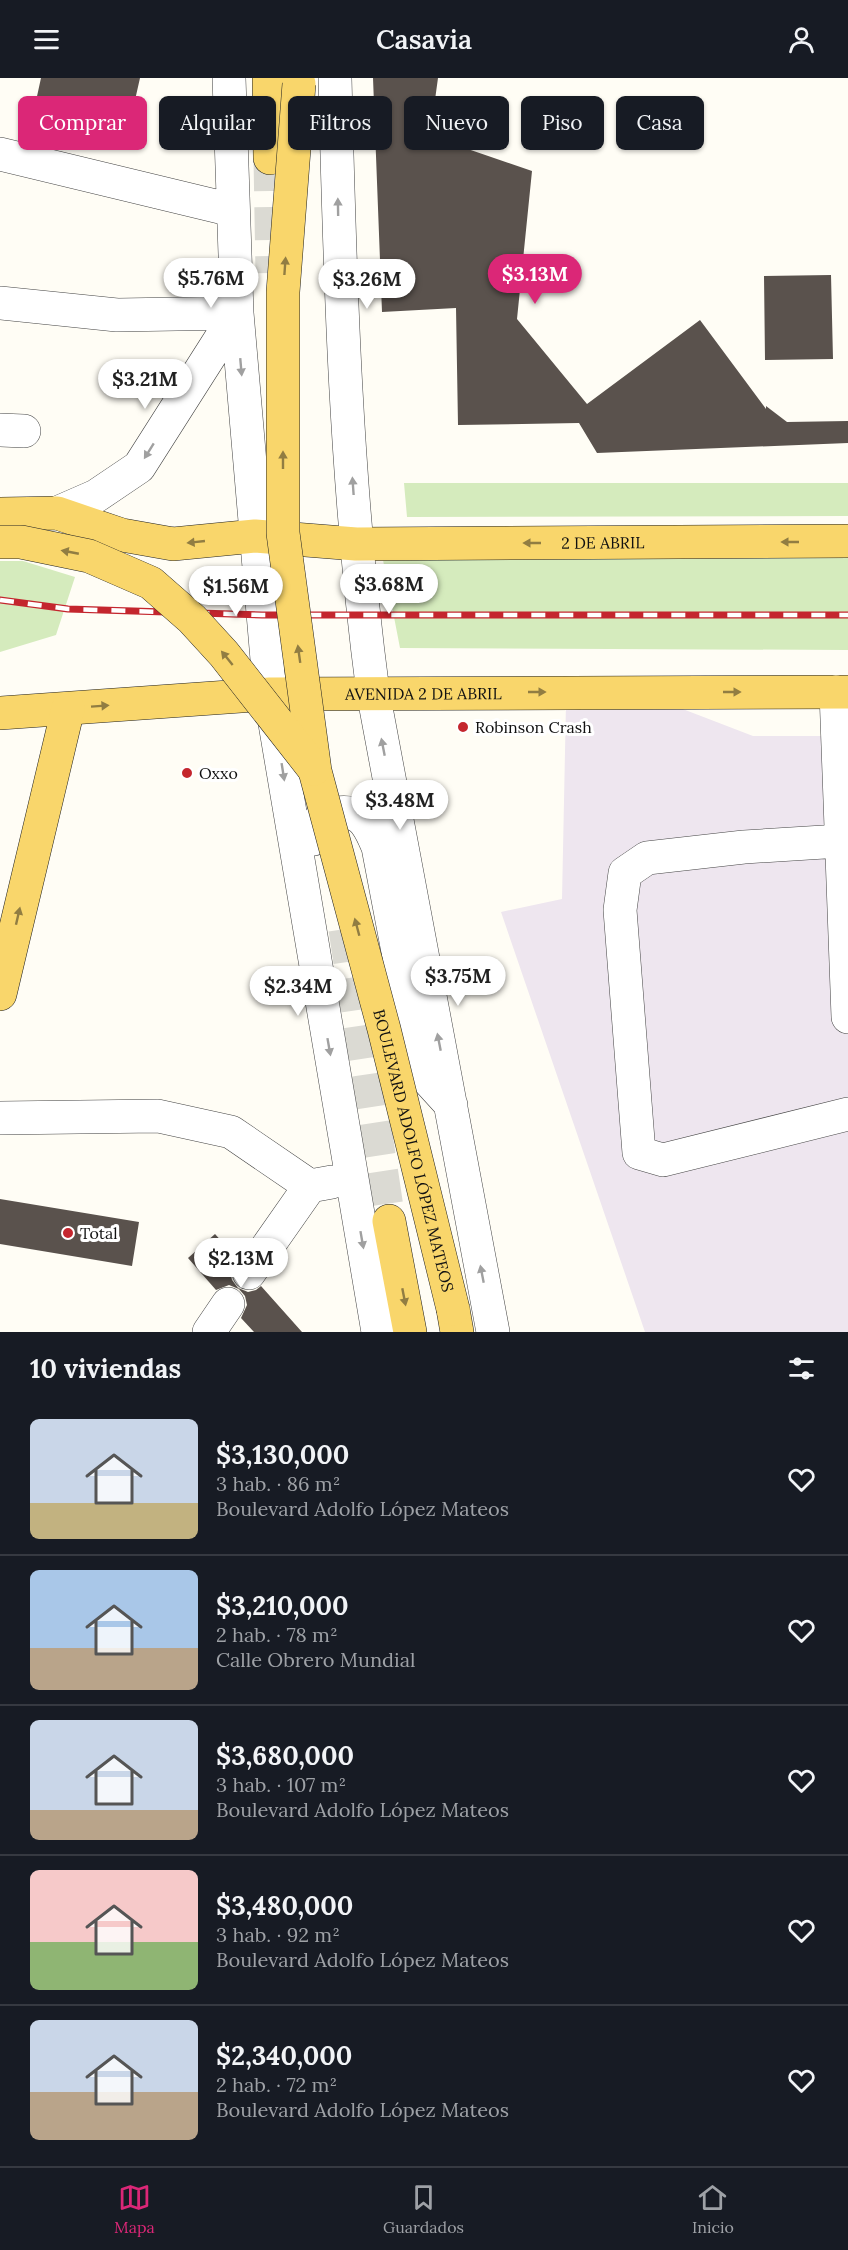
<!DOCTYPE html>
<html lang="es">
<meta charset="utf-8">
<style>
:root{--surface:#171b24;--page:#20242c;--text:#f1f3f6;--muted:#9ea1a6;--line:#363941;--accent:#db2777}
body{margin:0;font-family:Lora,serif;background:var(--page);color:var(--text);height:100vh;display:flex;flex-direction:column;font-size:22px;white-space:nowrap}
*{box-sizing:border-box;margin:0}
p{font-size:20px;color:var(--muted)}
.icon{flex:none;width:33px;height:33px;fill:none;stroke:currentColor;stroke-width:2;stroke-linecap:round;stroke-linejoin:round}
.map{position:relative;height:1254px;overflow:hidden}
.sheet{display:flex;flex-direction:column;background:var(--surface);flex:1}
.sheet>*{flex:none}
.hud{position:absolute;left:18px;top:18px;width:813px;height:54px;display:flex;gap:12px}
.price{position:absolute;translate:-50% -51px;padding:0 14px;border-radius:21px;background:#fff;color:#222;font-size:20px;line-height:39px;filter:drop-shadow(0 2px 3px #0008)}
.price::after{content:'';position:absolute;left:50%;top:36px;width:18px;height:14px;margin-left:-9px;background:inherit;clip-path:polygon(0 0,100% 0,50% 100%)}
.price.selected{background:var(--accent);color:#fff}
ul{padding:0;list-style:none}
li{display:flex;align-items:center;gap:18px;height:150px;padding:0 30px}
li+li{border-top:2px solid var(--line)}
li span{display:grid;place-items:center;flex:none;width:168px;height:120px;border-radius:9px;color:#555}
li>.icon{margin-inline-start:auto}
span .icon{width:72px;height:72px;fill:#fffc;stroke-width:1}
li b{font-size:26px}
h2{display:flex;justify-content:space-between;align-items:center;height:72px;padding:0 30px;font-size:26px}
.chip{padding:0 21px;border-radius:9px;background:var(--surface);box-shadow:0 2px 4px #0004;font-size:21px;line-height:54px}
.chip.selected{background:var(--accent);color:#fff}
header{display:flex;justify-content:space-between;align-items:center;height:78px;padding:0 30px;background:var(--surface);font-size:27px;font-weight:600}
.dock{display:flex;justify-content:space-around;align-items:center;height:84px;border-top:2px solid var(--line);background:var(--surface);font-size:16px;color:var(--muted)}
.dock a{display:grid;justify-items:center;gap:3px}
.dock .selected{color:var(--accent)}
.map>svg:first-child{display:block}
.industrial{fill:#eee6ef}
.green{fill:#d5ebbd}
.building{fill:#5a524d}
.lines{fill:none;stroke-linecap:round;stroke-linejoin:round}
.major-tunnel{stroke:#dbdad3;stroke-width:33;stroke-dasharray:33 16;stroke-linecap:butt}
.minor-casing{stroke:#444;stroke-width:34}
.major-casing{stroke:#222;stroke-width:34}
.minor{stroke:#fff;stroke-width:33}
.major{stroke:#f9d66b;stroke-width:33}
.rail-casing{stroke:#c4262e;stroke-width:7}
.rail{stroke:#fff;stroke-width:4.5;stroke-dasharray:14;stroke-linecap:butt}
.major-bridge-casing{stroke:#222;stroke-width:34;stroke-linecap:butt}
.major-bridge{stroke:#f9d66b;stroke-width:33}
.oneway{fill:#a0a0a0}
.oneway2{fill:#917d42}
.poi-dot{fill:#c4262e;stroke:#fff;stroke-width:2}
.labels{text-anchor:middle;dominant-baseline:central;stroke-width:6;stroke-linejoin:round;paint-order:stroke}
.street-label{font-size:16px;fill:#111;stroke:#fff}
.poi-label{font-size:16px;fill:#111;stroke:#fff;text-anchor:start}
</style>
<header><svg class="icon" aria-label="menu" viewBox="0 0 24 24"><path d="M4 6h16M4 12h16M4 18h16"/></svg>Casavia<svg class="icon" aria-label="person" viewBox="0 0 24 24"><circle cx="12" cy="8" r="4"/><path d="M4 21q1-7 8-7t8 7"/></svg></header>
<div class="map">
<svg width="848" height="1254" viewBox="0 0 848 1254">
<rect width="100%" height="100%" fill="#fffdf5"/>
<!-- industrial -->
<path class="industrial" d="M 654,620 L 753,658 L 848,658 L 848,1254 L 645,1254 L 501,834 L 562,821 L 566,625 Z"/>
<!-- green -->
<path class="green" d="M 404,405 L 848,405 L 848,438 L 407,439 Z
M 848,480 L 848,572 L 400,570 L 383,482 Z
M 0,483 L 23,483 L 75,499 L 56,557 L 0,574 Z"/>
<!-- building -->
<path class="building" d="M 41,0 L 140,0 L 128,53 L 34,32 Z
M 373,0 L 438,0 L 430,58 L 532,93 L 517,241 L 587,326 L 700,242 L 766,331 L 766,328 L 787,344 L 848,343 L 848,365 L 597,375 L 579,345 L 458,347 L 456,230 L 382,234 Z
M 831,197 L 833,281 L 765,282 L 764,198 Z
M 0,1121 L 139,1144 L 132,1188 L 0,1166 Z
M 215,1156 L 237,1180 L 230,1194 L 232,1202 L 238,1210 L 248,1214 L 256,1212 L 261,1208 L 302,1254 L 254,1254 L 241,1240 L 247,1227 L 245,1218 L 239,1211 L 229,1207 L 216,1212 L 188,1180 Z"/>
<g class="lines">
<!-- major-tunnel -->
<path class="major-tunnel" d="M 270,80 L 272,195
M 345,851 L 389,1143"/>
<defs>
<path id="minor" d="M 229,0 L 237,235 L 270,616 L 378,1254
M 335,0 C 340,205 346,411 373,614 L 493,1254
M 0,76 L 232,132
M 0,225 L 117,237 L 237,235
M 0,352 L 24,353
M 57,435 L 96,418 L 139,389 L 237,235
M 836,614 L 848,939
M 314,761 L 322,738 C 357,729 365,737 378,769 L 421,994 L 451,1027
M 840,763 L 744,769 L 647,780 L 625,795 L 620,832 L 639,1075 L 663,1082 L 848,1036
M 0,1040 L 158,1038 L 231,1054 L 310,1108
M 249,1195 L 310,1108 L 332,1104
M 209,1254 L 228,1226"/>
<g id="major">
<path d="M 269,0 L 270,80"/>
<path id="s1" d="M 0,436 L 57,435 L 122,457 L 173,466 L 255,458 L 356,466 L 848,463"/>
<path id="s2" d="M 0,635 L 270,616 L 848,614"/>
<path d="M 0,916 L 68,631"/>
<path d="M 389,1143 L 410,1254"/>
<path d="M 453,1231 L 457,1254"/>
</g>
</defs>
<!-- minor casing -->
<use href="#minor" class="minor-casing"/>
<!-- major casing -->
<use href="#major" class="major-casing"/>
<!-- minor -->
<use href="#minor" class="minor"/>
<!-- major -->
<use href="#major" class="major"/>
<defs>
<path id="rail" d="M 0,522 L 68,531 L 262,537 L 848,537"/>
</defs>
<!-- rail casing -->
<use href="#rail" class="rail-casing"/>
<!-- rail -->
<use href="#rail" class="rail"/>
<defs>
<g id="major-bridge">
<path id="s3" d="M 299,6 L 283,214 L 283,455 L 315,693 L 384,951 L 453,1231"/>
<path d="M 0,464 L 21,464 L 89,478 L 151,505 L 192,541 L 224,576 L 314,691"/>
</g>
</defs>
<!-- major-bridge casing -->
<use href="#major-bridge" class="major-bridge-casing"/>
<!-- major-bridge -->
<use href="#major-bridge" class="major-bridge"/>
</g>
<!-- one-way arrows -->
<defs><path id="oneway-solid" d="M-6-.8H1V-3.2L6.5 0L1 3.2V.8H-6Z" transform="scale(1.5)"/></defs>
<g class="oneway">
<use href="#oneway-solid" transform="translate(338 129) rotate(-91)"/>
<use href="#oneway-solid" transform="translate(241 289) rotate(85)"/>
<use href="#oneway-solid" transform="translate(149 373) rotate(122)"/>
<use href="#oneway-solid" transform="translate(353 408) rotate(-94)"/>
<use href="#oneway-solid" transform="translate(383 669) rotate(-101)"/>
<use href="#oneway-solid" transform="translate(283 694) rotate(81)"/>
<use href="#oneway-solid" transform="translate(439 964) rotate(-101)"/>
<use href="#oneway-solid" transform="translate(329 969) rotate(80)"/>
<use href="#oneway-solid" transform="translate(362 1162) rotate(80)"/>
<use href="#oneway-solid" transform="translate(482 1196) rotate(-101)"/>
</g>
<g class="oneway2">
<use href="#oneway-solid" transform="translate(285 188) rotate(-86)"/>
<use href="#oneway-solid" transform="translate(283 382) rotate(-90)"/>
<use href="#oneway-solid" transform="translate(196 464) rotate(174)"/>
<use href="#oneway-solid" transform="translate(790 464) rotate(180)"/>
<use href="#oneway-solid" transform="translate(532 465) rotate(180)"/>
<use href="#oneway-solid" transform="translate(70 474) rotate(-169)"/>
<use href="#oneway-solid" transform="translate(299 576) rotate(-98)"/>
<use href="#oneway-solid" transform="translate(227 580) rotate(-129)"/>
<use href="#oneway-solid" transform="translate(537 614)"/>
<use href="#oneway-solid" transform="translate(732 614)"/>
<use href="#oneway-solid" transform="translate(100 628) rotate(-4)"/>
<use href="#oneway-solid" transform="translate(18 838) rotate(-77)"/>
<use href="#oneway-solid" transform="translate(357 849) rotate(-105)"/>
<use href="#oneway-solid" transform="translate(404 1219) rotate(79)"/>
</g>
<!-- markers -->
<g class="poi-dot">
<circle cx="463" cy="649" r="6"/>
<circle cx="187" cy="695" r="6"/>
<circle cx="68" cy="1155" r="6"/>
</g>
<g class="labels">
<!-- street labels -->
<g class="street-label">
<text stroke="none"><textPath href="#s1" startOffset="608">2 DE ABRIL</textPath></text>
<text stroke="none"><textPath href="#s2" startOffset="424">AVENIDA 2 DE ABRIL</textPath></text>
<text stroke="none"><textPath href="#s3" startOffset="1082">BOULEVARD ADOLFO LÓPEZ MATEOS</textPath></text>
</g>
<!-- poi labels -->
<g class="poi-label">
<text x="475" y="649">Robinson Crash</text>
<text x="199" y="695">Oxxo</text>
<text x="80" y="1155">Total</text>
</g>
</g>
</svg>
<b class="price selected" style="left:535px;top:227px">$3.13M</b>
<b class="price" style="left:211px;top:231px">$5.76M</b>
<b class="price" style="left:367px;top:232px">$3.26M</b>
<b class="price" style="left:145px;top:332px">$3.21M</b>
<b class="price" style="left:389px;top:537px">$3.68M</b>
<b class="price" style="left:236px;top:539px">$1.56M</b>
<b class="price" style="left:400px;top:753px">$3.48M</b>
<b class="price" style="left:458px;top:929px">$3.75M</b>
<b class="price" style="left:298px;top:939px">$2.34M</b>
<b class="price" style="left:241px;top:1211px">$2.13M</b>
<div class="hud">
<a class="chip selected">Comprar</a>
<a class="chip">Alquilar</a>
<a class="chip">Filtros</a>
<a class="chip">Nuevo</a>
<a class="chip">Piso</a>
<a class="chip">Casa</a>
</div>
</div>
<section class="sheet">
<h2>10 viviendas<svg class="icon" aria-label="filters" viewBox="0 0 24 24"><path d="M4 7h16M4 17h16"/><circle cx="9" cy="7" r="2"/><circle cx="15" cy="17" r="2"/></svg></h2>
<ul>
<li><span style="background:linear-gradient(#c9d6e8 70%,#c2b280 0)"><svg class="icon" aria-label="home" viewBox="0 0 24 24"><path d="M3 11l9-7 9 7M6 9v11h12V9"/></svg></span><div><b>$3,130,000</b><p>3 hab. · 86 m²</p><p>Boulevard Adolfo López Mateos</p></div><svg class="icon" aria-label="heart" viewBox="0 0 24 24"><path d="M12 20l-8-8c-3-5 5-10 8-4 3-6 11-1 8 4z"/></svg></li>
<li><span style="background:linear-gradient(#a9c7e8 65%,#b9a48a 0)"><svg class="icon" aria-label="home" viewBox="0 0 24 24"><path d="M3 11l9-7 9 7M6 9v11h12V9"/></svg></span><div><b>$3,210,000</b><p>2 hab. · 78 m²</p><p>Calle Obrero Mundial</p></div><svg class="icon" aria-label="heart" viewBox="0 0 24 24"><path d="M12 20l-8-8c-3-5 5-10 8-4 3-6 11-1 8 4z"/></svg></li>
<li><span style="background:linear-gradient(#c9d6e8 75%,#b9a48a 0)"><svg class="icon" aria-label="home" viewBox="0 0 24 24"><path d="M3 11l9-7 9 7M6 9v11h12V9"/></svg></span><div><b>$3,680,000</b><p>3 hab. · 107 m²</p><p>Boulevard Adolfo López Mateos</p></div><svg class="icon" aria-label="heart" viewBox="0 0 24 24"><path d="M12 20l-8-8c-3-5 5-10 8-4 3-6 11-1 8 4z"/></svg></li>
<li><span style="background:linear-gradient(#f6c9c9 60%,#8fb573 0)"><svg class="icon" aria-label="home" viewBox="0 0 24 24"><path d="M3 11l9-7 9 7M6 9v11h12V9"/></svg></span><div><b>$3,480,000</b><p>3 hab. · 92 m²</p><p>Boulevard Adolfo López Mateos</p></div><svg class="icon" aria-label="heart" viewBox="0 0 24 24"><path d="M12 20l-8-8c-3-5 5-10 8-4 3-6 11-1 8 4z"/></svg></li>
<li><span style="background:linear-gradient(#c9d6e8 60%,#b9a48a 0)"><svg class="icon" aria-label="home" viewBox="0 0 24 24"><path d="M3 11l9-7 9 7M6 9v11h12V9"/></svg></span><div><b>$2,340,000</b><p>2 hab. · 72 m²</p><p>Boulevard Adolfo López Mateos</p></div><svg class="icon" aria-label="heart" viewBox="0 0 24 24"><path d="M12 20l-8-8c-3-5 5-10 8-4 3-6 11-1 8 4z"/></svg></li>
</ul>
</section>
<nav class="dock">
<a class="selected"><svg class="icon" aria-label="map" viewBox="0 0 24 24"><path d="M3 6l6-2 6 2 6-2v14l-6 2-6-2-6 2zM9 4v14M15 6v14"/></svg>Mapa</a>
<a><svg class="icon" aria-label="saved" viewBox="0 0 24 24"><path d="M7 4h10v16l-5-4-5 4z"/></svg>Guardados</a>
<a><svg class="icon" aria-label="home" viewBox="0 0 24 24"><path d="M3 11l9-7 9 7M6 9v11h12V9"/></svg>Inicio</a>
</nav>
